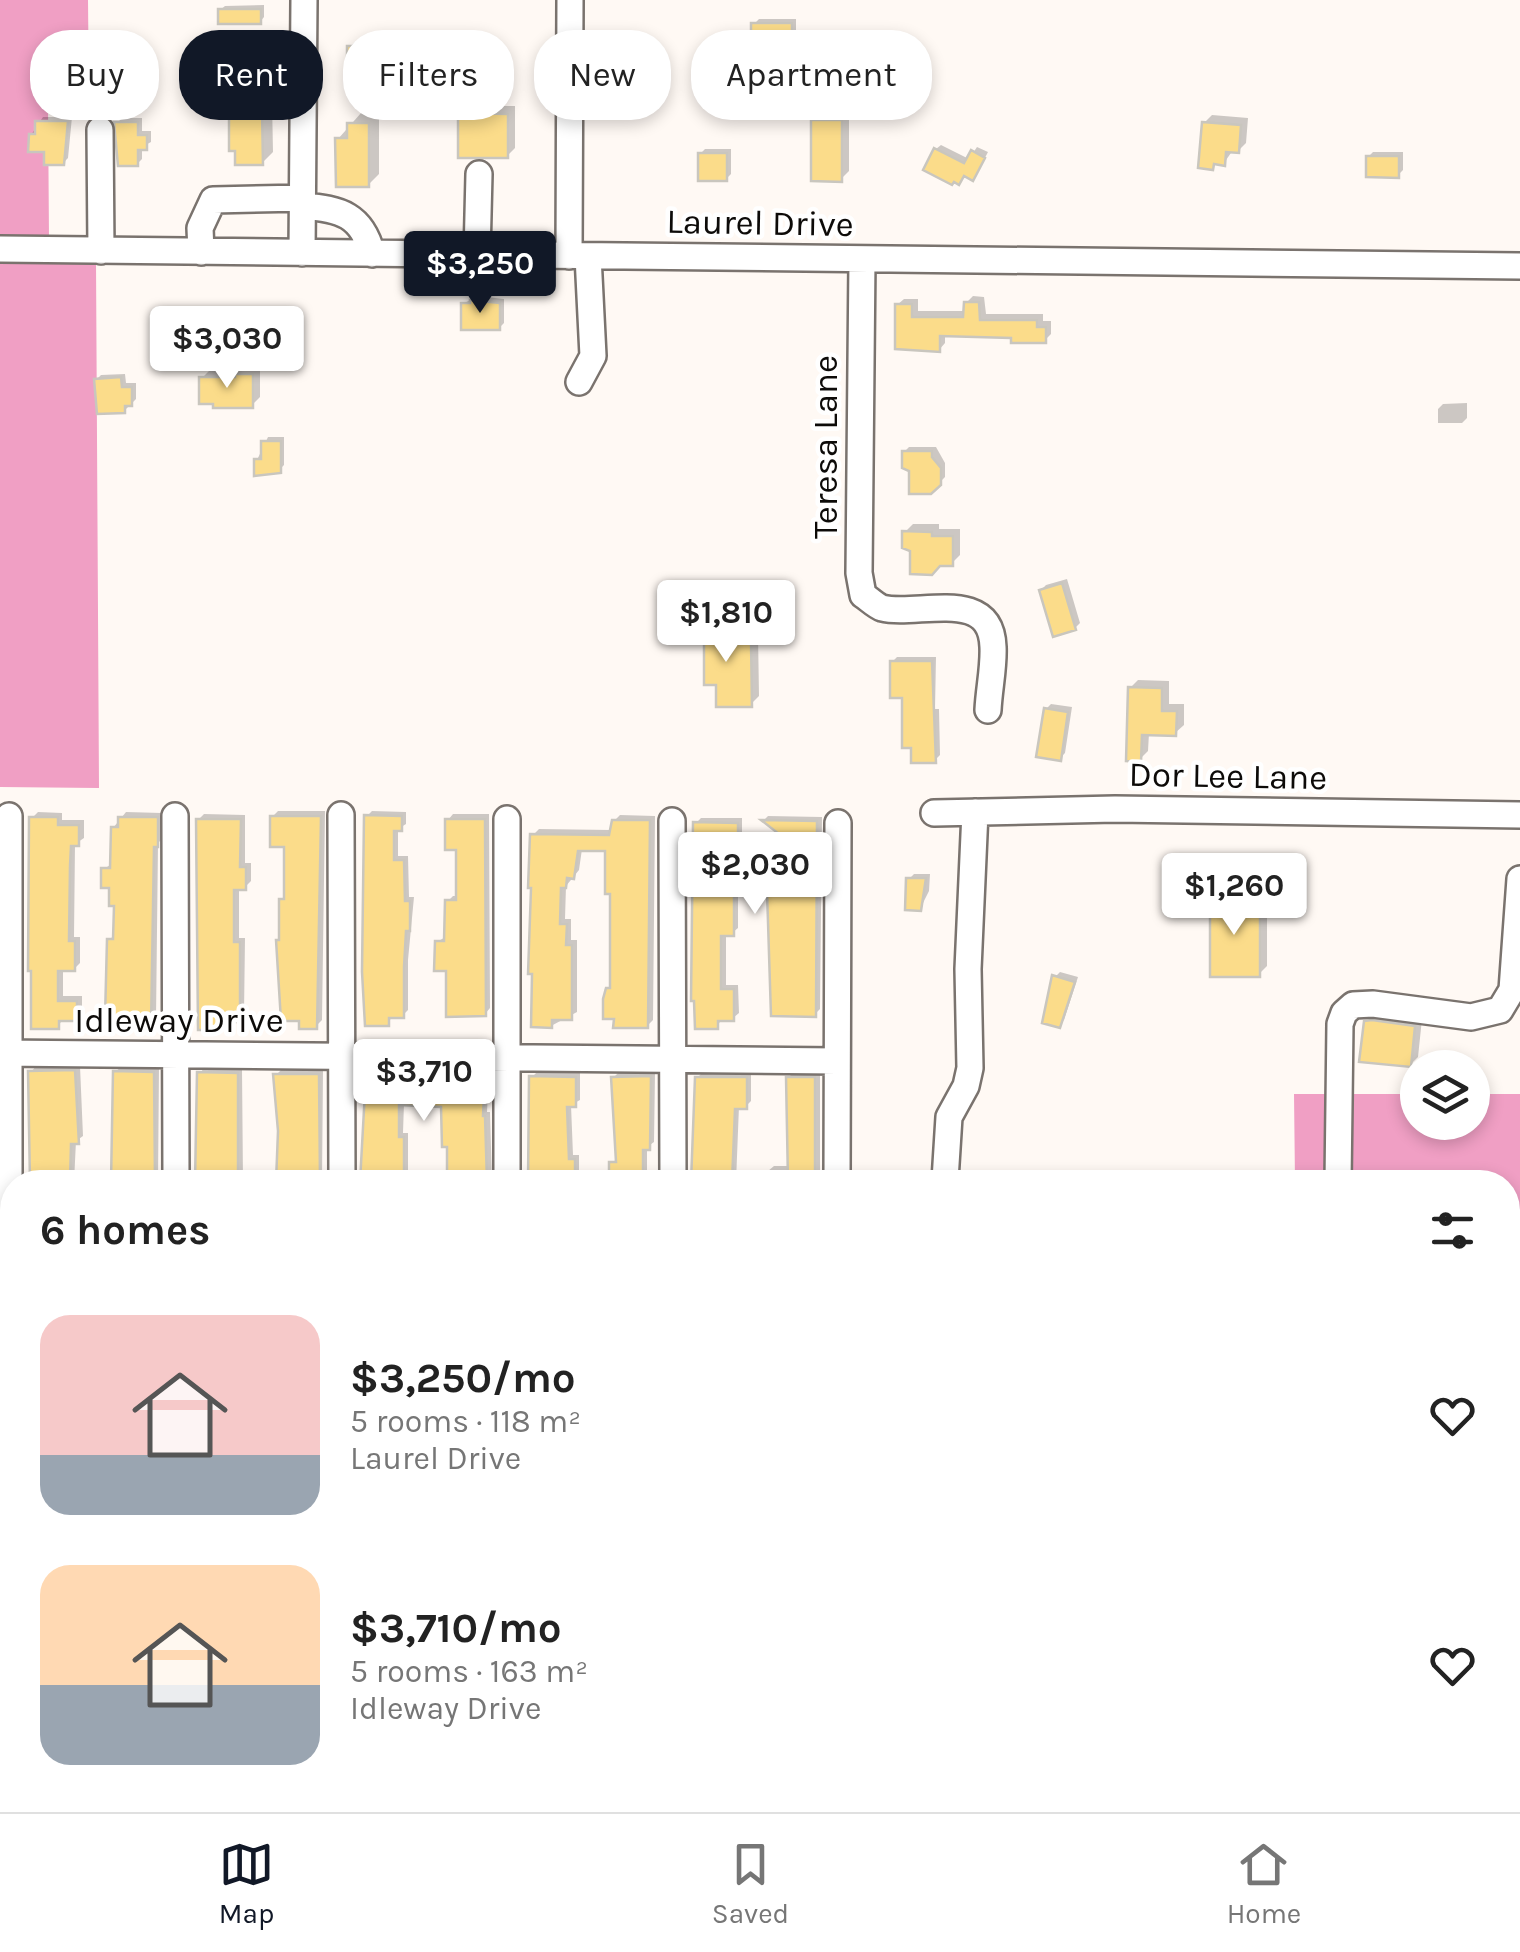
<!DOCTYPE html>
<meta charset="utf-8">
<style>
:root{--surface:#fff;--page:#f6f6f6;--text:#222;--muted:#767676;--line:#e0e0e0;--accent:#111827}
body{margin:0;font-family:Karla,sans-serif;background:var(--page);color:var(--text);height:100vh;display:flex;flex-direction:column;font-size:38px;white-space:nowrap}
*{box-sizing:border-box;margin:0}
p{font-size:32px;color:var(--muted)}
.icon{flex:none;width:55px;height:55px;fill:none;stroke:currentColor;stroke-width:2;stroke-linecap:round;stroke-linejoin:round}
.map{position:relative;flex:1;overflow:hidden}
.details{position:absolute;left:0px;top:1170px;width:1520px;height:642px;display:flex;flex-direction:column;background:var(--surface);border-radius:40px 40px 0 0;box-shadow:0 5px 15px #0003}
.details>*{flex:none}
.guide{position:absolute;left:30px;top:30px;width:1000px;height:90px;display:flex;gap:20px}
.fabs{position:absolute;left:1400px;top:1050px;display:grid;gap:20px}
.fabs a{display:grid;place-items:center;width:90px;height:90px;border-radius:50%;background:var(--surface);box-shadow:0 5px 15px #0003;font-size:50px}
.price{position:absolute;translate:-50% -85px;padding:0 22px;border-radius:10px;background:#fff;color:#222;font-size:32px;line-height:65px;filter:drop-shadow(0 2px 5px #0008)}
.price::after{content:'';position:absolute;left:50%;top:60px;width:30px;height:22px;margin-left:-15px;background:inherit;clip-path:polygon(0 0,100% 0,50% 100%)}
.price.current{background:var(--accent);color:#fff}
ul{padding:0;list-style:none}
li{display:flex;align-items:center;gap:30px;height:250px;padding:0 40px}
li span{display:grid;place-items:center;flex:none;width:280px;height:200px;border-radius:30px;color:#555}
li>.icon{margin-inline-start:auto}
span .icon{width:120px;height:120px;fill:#fffc;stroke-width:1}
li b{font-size:42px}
h2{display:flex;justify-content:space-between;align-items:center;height:120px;padding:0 40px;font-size:42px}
.pill{padding:0 35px;border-radius:40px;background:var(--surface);box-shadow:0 5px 15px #0003;font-size:35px;line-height:90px}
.pill.current{background:var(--accent);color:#fff}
.tabs{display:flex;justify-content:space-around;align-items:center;height:140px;border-top:2px solid var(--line);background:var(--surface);font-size:28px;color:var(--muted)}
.tabs a{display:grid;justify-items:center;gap:5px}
.tabs .current{color:var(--accent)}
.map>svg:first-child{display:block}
.forest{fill:#f09fc4}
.shadow{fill:#0003}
.building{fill:#fbdc8a;stroke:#c9c6be;stroke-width:2.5}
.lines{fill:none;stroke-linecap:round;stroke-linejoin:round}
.minor-casing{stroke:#7a736e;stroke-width:30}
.minor{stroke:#fff;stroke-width:25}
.labels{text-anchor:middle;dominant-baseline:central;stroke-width:9;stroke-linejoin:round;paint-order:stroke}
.street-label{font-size:35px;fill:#0d0b09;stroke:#fff}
</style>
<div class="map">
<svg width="1520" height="1812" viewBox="0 0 1520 1812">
<rect width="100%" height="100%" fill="#fff9f4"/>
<!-- forest -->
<path class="forest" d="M 0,0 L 88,0 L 89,102 L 48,103 L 49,240 L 0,239 Z
M 0,260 L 96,261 L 99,788 L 0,787 Z
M 1294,1094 L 1417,1094 L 1418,1122 L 1472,1122 L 1473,1094 L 1520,1094 L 1520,1812 L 1413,1812 L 1413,1800 L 1508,1800 L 1508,1182 L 1295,1182 Z"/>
<!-- shadow -->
<path class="shadow" d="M 264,5 L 264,17 L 260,22 L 220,10 L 225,6 Z
M 759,19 L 796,19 L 796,49 L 791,54 L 754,24 Z
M 355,42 L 384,43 L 384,60 L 379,65 L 350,47 Z
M 243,101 L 272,101 L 273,152 L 262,163 L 231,112 Z
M 469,106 L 515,106 L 515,148 L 507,156 L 461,114 Z
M 361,113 L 379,113 L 379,174 L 368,185 L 338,139 Z
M 822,113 L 849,113 L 849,171 L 841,179 L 814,122 Z
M 1212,115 L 1248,118 L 1246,143 L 1238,151 L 1233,150 L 1224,163 L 1217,162 L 1212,167 L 1204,123 Z
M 43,117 L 72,117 L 68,158 L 63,163 L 31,135 Z
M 122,118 L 142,118 L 142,131 L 151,131 L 151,142 L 142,147 L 142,159 L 137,164 L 117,123 Z
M 941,145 L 969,159 L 977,147 L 988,152 L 977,173 L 965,174 L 959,182 L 936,149 Z
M 705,149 L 731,149 L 731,174 L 726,179 L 700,154 Z
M 1373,152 L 1403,152 L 1403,170 L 1398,175 L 1368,157 Z
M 477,296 L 504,299 L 504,323 L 499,328 L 463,304 Z
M 973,296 L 984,297 L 986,314 L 1043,314 L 1043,321 L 1051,321 L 1051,334 L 1045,340 L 1014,335 L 945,334 L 945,343 L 939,350 L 897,305 L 904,299 L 918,299 L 918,311 L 966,311 L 966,303 Z
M 260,367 L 260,397 L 252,405 L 202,378 L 210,370 Z
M 125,374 L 126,383 L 136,383 L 136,399 L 124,411 L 96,380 L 101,375 Z
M 1467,403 L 1467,418 L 1462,423 L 1438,423 L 1438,409 L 1443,404 Z
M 268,437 L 284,437 L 284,465 L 279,470 L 257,460 Z
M 909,447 L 936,447 L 945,463 L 945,477 L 930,492 L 912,469 L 904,452 Z
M 913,524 L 939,524 L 939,529 L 960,529 L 960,555 L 952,563 L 905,532 Z
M 1067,579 L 1080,623 L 1075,628 L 1041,590 L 1046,585 Z
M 703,615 L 728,615 L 729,633 L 758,634 L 759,696 L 751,704 L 719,682 L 706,638 L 694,623 Z
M 897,657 L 936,657 L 935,709 L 939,709 L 940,755 L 935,760 L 892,662 Z
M 1138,680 L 1169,681 L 1169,704 L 1184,704 L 1184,725 L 1175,733 L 1149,733 L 1148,751 L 1140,759 L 1130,688 Z
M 1051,704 L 1072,707 L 1065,753 L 1060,758 L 1046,709 Z
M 278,811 L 325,811 L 322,1020 L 316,1026 L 282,938 L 282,900 L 287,895 L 287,845 L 272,817 Z
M 372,811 L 406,812 L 406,824 L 398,829 L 398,856 L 408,856 L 409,897 L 414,897 L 408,960 L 408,1010 L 403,1015 L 393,1015 L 388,1023 L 367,816 Z
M 38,812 L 62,813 L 62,820 L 84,820 L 84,838 L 75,844 L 74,937 L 80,937 L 80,963 L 74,969 L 63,969 L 63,996 L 82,996 L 82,1013 L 76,1018 L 63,1018 L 58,1027 L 32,818 Z
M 126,812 L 162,813 L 162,839 L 158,843 L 156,1020 L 150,1026 L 109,940 L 116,934 L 116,904 L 104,869 L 113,863 L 113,828 Z
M 204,814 L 245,815 L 245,863 L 251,863 L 251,881 L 245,887 L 239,887 L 239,938 L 245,938 L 244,1014 L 219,1028 L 198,820 Z
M 453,814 L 489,814 L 490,1008 L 485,1014 L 448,968 L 437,942 L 447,936 L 448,901 L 453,896 L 459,896 L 459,848 L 448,820 Z
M 620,815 L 655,816 L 653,1020 L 647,1026 L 608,989 L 612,985 L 613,892 L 608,849 L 582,849 L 579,870 L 566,886 L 565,919 L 571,919 L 571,940 L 577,940 L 577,1012 L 551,1026 L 533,835 L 539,829 L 612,830 L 614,821 Z
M 768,816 L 822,817 L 820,1009 L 815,1014 L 769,888 L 738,888 L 738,928 L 732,933 L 726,933 L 726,985 L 738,985 L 739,1013 L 733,1018 L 722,1018 L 717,1027 L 696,823 L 701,818 L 742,818 L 742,859 L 781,858 L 781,833 L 764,820 Z
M 914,874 L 930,874 L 929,891 L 920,909 L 909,879 Z
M 1212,888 L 1235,888 L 1234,919 L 1267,888 L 1267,966 L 1259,974 L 1212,914 L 1204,896 Z
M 1060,972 L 1078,977 L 1064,1020 L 1059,1025 L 1055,977 Z
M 1374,1014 L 1422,1019 L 1418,1057 L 1410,1065 L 1366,1022 Z
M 36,1066 L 80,1066 L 83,1136 L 76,1141 L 74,1182 L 33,1182 L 31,1072 Z
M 121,1067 L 159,1067 L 158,1182 L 112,1182 L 115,1072 Z
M 205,1067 L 242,1068 L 243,1182 L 199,1182 L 200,1073 Z
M 373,1069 L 440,1074 L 444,1069 L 489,1071 L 487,1112 L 490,1112 L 492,1182 L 449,1182 L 449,1144 L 444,1104 L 404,1103 L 403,1133 L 408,1133 L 408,1181 L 363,1182 L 368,1074 Z
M 281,1070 L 323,1070 L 322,1182 L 279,1182 L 281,1131 L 276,1075 Z
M 537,1072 L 580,1073 L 580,1100 L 571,1105 L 573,1155 L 579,1155 L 579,1171 L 574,1182 L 532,1182 L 532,1077 Z
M 618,1073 L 655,1073 L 654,1142 L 647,1147 L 647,1176 L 655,1176 L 655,1182 L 610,1182 L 612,1164 L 617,1158 L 613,1078 Z
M 702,1073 L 751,1073 L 751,1101 L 746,1106 L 739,1106 L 736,1182 L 694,1182 L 697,1078 Z
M 793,1073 L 820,1073 L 820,1182 L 768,1182 L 768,1171 L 774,1166 L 790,1166 L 788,1078 Z
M 0,1772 L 12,1772 L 12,1800 L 511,1800 L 511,1812 L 0,1812 Z"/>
<!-- building -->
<path class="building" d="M 218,9 L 261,9 L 261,24 L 218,24 Z
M 751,23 L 792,23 L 792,56 L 751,56 Z
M 347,46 L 380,46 L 380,67 L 347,67 Z
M 229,111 L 262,111 L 263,165 L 235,165 L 235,151 L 229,151 Z
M 458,113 L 508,114 L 508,158 L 458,158 Z
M 811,120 L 842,120 L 842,182 L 811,181 Z
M 35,121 L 68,121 L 64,165 L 44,165 L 44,152 L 28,152 L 29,134 L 35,134 Z
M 114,122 L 138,122 L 138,135 L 147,135 L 147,150 L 138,150 L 138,166 L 118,166 Z
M 1202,122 L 1241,125 L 1239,153 L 1226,152 L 1225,166 L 1214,164 L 1213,170 L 1198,168 Z
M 347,123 L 369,123 L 369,187 L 336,187 L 335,138 L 347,138 Z
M 934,148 L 964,163 L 971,150 L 985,158 L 973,181 L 964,176 L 959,185 L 954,182 L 952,185 L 923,170 Z
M 698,153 L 727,153 L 727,181 L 698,181 Z
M 1366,156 L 1399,156 L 1399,178 L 1366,177 Z
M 470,300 L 500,303 L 500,330 L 461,330 L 461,303 L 470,303 Z
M 964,302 L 979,302 L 980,320 L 1037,320 L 1037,327 L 1046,327 L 1046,343 L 1011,343 L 1011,338 L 940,336 L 940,352 L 895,349 L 895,304 L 912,304 L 912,317 L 963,317 Z
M 235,374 L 253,374 L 253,408 L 213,408 L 213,404 L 199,404 L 199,377 L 235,377 Z
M 121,377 L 122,387 L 132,387 L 132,406 L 125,406 L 125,413 L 97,414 L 94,379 Z
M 261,441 L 281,441 L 281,473 L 254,476 L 254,459 L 261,459 Z
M 902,451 L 932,451 L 932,457 L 941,468 L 941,485 L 931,494 L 909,494 L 909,471 L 902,468 Z
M 902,531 L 932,532 L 932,536 L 953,536 L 953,566 L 940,566 L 932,575 L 910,574 L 910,551 L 902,548 Z
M 1062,583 L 1076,630 L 1053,637 L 1039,590 Z
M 692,622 L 721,622 L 722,640 L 751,641 L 752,707 L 716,707 L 716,685 L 704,685 L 704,640 L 692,640 Z
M 890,661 L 932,661 L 936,763 L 911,763 L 911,748 L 902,748 L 902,698 L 890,698 Z
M 1128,687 L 1162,688 L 1162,711 L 1177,711 L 1176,736 L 1142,735 L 1141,762 L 1126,761 Z
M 1044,708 L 1068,712 L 1061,761 L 1036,757 Z
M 364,815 L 402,816 L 402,831 L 394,831 L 394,860 L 404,860 L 405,901 L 410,901 L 410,931 L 406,931 L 404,967 L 404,1018 L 389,1018 L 389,1026 L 365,1026 L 362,972 Z
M 270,816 L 321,816 L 317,1029 L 299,1029 L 299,1021 L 281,1021 L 276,940 L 279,940 L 279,899 L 284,899 L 284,847 L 270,847 Z
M 29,817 L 58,817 L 58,825 L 79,825 L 79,846 L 71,846 L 70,866 L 69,941 L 75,941 L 75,971 L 58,971 L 58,1001 L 77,1001 L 77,1021 L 59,1021 L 59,1029 L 31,1029 L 31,971 L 28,971 Z
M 118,817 L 158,817 L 158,847 L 154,847 L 151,1028 L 129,1028 L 129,1018 L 105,1018 L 107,939 L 113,939 L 114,906 L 109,906 L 109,888 L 101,888 L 101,868 L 110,868 L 111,827 L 118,827 Z
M 196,819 L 241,819 L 240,867 L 246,867 L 246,890 L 234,890 L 234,942 L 240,942 L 240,1022 L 220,1022 L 220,1030 L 198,1030 Z
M 445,819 L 485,819 L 486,1016 L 446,1017 L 446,971 L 434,971 L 435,941 L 444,941 L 445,900 L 456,900 L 456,850 L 445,850 Z
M 612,820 L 650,820 L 648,1028 L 613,1028 L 614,1019 L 603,1019 L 603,999 L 606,988 L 610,988 L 610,894 L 605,894 L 605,851 L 578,851 L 574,879 L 567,878 L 566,888 L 561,888 L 560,924 L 567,924 L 566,945 L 572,945 L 572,1020 L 552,1020 L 552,1028 L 531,1027 L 532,974 L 528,974 L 531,888 L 528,888 L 530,834 L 609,835 Z
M 761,820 L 817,821 L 816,1017 L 771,1016 L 767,891 L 734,891 L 734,936 L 721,936 L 721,989 L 734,989 L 734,1021 L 718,1021 L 718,1029 L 695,1029 L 694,1001 L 691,1001 L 693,822 L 738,823 L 738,863 L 778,862 L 779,834 Z
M 906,878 L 926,878 L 921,911 L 905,910 Z
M 1260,891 L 1260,977 L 1210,977 L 1210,916 L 1202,916 L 1202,895 L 1228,895 L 1227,922 Z
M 1052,975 L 1075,982 L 1060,1028 L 1042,1023 Z
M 1372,1020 L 1415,1026 L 1411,1067 L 1359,1062 L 1364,1021 Z
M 75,1070 L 79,1144 L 71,1144 L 70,1182 L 30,1182 L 28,1071 Z
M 113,1071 L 154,1072 L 155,1182 L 111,1182 Z
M 197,1072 L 238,1073 L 238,1182 L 195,1182 Z
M 366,1073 L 436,1078 L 436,1074 L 485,1076 L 483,1116 L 485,1116 L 487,1182 L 447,1182 L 447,1147 L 442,1147 L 441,1107 L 399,1105 L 399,1137 L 404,1137 L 404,1182 L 360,1182 Z
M 273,1074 L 319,1074 L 320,1182 L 276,1182 L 278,1131 Z
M 529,1076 L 576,1077 L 576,1107 L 567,1107 L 569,1159 L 575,1159 L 575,1179 L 571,1179 L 571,1182 L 528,1182 Z
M 651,1076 L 650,1150 L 643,1150 L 643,1182 L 609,1182 L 609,1162 L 616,1162 L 611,1077 Z
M 695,1077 L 747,1077 L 747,1109 L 735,1109 L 732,1182 L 691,1182 Z
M 786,1077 L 815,1077 L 815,1182 L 788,1182 Z"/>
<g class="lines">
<defs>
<path id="minor" d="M 100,130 L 101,251
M 303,206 C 341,209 362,215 372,254
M 0,249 L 1520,266
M 201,252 L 200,228 L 213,200 L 303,198
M 302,253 L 304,0
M 477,255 L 479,174
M 569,256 L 570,0
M 862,259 L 859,573 L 863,595 C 869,599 876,606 882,608 C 917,617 991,586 993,647 C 994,667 989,689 988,710
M 579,382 L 593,356 L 588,256
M 934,813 L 1115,809 L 1520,815
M 341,815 L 342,1182
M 175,816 L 176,1182
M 507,819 L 507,1182
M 672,821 L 673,1182
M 0,1053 L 837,1061
M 945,1180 L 949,1117 L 966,1086 L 970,1068 L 968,969 L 975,812
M 837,1182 L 838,823
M 1338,1182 L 1340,1024 L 1344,1013 L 1353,1005 L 1373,1004 L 1471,1017 L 1500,1010 L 1512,990 L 1520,879
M 9,1732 L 9,816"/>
</defs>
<!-- minor casing -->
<use href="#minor" class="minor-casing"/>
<!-- minor -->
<use href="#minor" class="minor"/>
</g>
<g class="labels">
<!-- street labels -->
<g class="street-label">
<text transform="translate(760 223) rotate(1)">Laurel Drive</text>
<text transform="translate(825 447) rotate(-90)">Teresa Lane</text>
<text transform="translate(1228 776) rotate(1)">Dor Lee Lane</text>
<text x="179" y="1020">Idleway Drive</text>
</g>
</g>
</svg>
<div class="fabs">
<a><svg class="icon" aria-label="layers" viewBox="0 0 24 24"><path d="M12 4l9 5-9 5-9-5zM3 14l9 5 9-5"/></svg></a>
</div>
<b class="price current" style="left:480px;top:316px">$3,250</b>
<b class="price" style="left:227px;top:391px">$3,030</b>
<b class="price" style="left:726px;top:665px">$1,810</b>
<b class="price" style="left:755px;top:917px">$2,030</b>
<b class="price" style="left:1234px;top:938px">$1,260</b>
<b class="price" style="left:424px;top:1124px">$3,710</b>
<div class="guide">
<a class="pill">Buy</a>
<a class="pill current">Rent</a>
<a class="pill">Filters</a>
<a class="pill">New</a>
<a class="pill">Apartment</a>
</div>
<section class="details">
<h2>6 homes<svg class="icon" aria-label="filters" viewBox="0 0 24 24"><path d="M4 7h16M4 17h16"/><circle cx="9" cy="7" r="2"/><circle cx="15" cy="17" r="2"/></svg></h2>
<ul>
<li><span style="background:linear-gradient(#f6c9c9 70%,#9aa5b1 0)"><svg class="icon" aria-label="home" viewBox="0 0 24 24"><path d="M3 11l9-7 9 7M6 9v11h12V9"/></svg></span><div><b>$3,250/mo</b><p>5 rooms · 118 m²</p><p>Laurel Drive</p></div><svg class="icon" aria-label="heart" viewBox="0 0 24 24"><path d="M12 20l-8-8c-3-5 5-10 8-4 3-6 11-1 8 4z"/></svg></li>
<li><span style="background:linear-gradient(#ffd9b3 60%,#9aa5b1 0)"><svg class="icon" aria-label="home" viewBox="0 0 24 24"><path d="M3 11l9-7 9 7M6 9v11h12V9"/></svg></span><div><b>$3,710/mo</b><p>5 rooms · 163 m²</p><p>Idleway Drive</p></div><svg class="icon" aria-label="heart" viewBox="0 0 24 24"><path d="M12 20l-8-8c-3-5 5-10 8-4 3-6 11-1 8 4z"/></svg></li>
</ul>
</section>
</div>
<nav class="tabs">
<a class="current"><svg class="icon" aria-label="map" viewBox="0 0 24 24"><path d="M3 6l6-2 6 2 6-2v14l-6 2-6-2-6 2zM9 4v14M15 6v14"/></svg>Map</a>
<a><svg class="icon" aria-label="saved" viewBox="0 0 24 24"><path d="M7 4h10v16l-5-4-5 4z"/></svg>Saved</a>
<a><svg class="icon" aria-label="home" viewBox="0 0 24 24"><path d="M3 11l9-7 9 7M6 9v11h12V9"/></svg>Home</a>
</nav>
